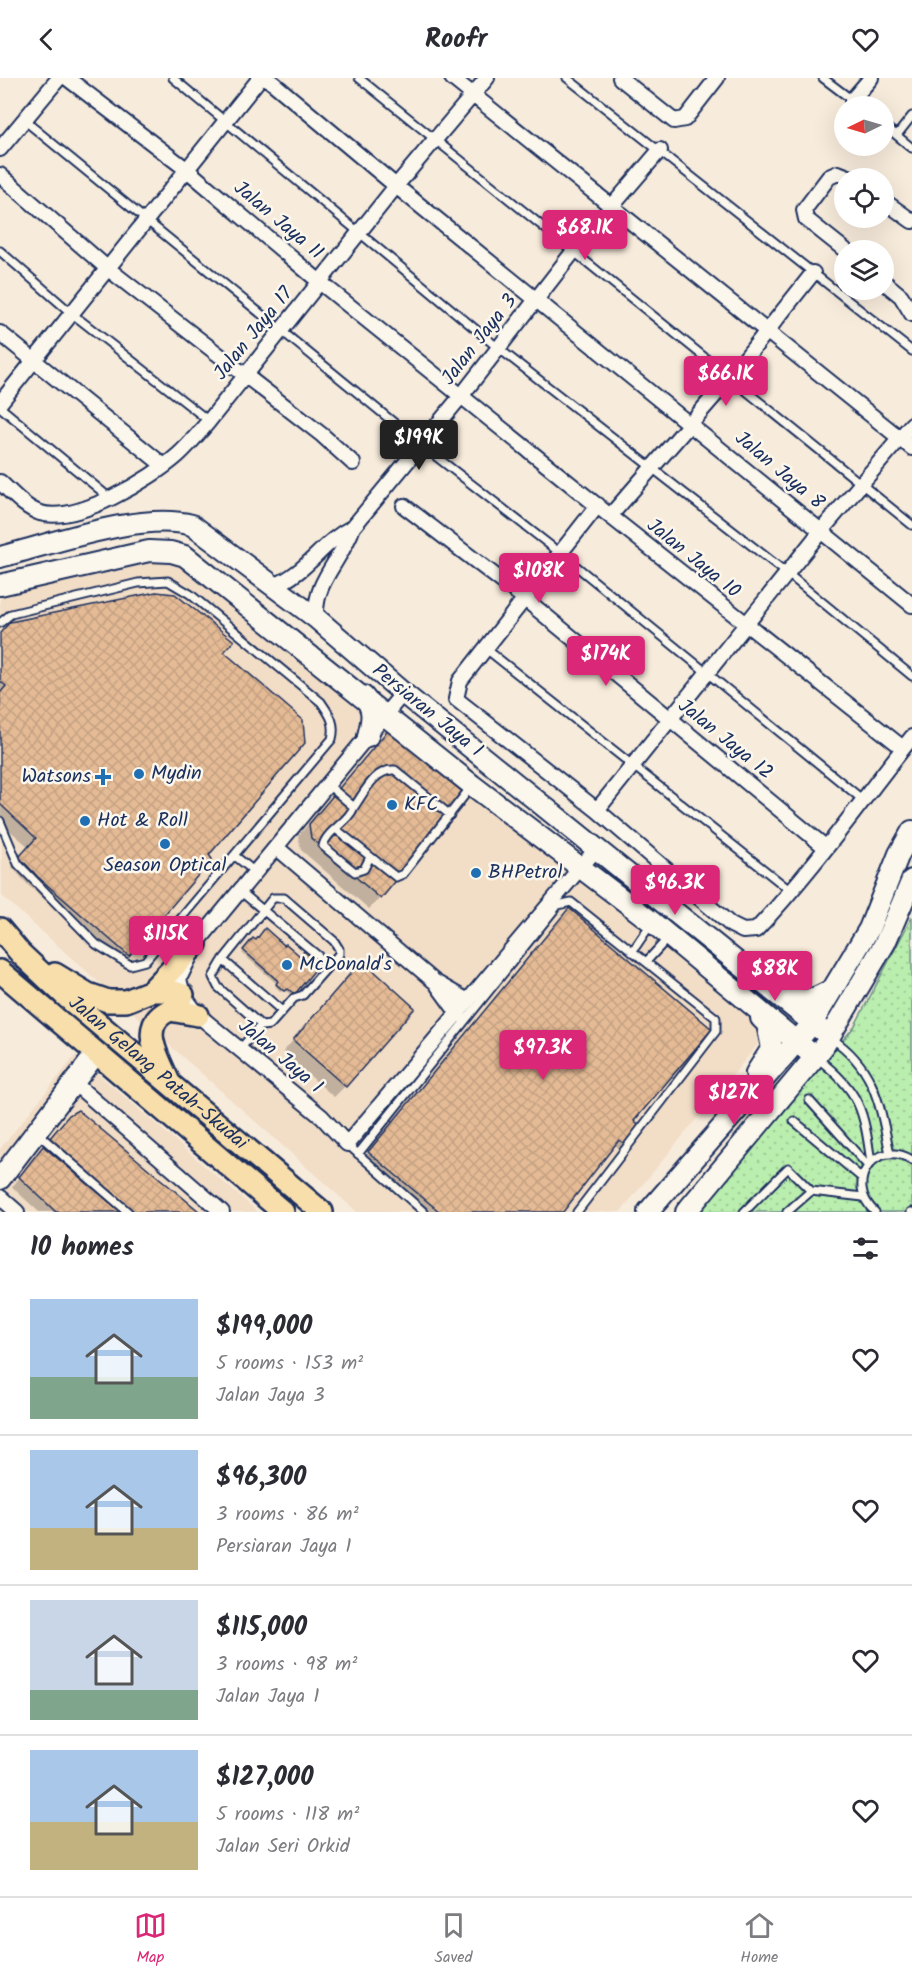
<!DOCTYPE html>
<meta charset="utf-8">
<style>
:root{--surface:#fff;--page:#f2f2f3;--text:#2b2b33;--muted:#7c7c81;--line:#e1e1e2;--accent:#db2777}
body{margin:0;font-family:Kalam,sans-serif;background:var(--page);color:var(--text);height:100vh;display:flex;flex-direction:column;font-size:22px;white-space:nowrap}
*{box-sizing:border-box;margin:0}
p{font-size:20px;color:var(--muted)}
.icon{flex:none;width:33px;height:33px;fill:none;stroke:currentColor;stroke-width:2;stroke-linecap:round;stroke-linejoin:round}
.map{position:relative;height:1134px;overflow:hidden}
.sheet{display:flex;flex-direction:column;background:var(--surface);flex:1}
.sheet>*{flex:none}
.needle{width:39px;rotate:265deg}
.controls{position:absolute;left:834px;top:18px;display:grid;gap:12px}
.controls a{display:grid;place-items:center;width:60px;height:60px;border-radius:50%;background:var(--surface);box-shadow:0 6px 24px #0002;font-size:30px}
.price{position:absolute;translate:-50% -51px;padding:0 14px;border-radius:6px;background:var(--accent);color:#fff;font-size:20px;line-height:39px;filter:drop-shadow(0 2px 3px #0008)}
.price::after{content:'';position:absolute;left:50%;top:36px;width:18px;height:14px;margin-left:-9px;background:inherit;clip-path:polygon(0 0,100% 0,50% 100%)}
.price.current{background:#222;color:#fff}
ul{padding:0;list-style:none}
li{display:flex;align-items:center;gap:18px;height:150px;padding:0 30px}
li+li{border-top:2px solid var(--line)}
li span{display:grid;place-items:center;flex:none;width:168px;height:120px;border-radius:0px;color:#555}
li>.icon{margin-inline-start:auto}
span .icon{width:72px;height:72px;fill:#fffc;stroke-width:1}
li b{font-size:26px}
h2{display:flex;justify-content:space-between;align-items:center;height:72px;padding:0 30px;font-size:26px}
header{display:flex;justify-content:space-between;align-items:center;height:78px;padding:0 30px;background:var(--surface);font-size:27px;font-weight:700}
.tab-bar{display:flex;justify-content:space-around;align-items:center;height:84px;border-top:2px solid var(--line);background:var(--surface);font-size:16px;color:var(--muted)}
.tab-bar a{display:grid;justify-items:center;gap:3px}
.tab-bar .current{color:var(--accent)}
.map>svg:first-child{display:block}
.built{fill:#f2ddc6}
.green{fill:url(#green-dots);stroke:#6a8e86;stroke-width:1.5}
.shadow{fill:#0003}
.building{fill:url(#building-cross-hatch);stroke:#1b2f5e;stroke-width:1.5}
.lines{fill:none;stroke-linecap:round;stroke-linejoin:round}
.lane-casing{stroke:#1b2f5e;stroke-width:11}
.street-casing{stroke:#1b2f5e;stroke-width:18}
.secondary-casing{stroke:#1b2f5e;stroke-width:24}
.primary-casing{stroke:#1b2f5e;stroke-width:26}
.lane{stroke:#fbf7ec;stroke-width:7}
.street{stroke:#fbf7ec;stroke-width:14}
.secondary{stroke:#fbf7ec;stroke-width:20}
.primary{stroke:#f8deab;stroke-width:21}
.poi-dot{fill:#1f6fb2;stroke:#fbf7ec;stroke-width:2}
.labels{text-anchor:middle;dominant-baseline:central;stroke-width:5;stroke-linejoin:round;paint-order:stroke}
.street-label{font-size:20px;fill:#1b2f5e;stroke:#fbf7ec}
.poi-label{font-size:20px;fill:#1b2f5e;stroke:#fbf7ec;text-anchor:start}
</style>
<header><svg class="icon" aria-label="back" viewBox="0 0 24 24"><path d="M15 5l-7 7 7 7"/></svg>Roofr<svg class="icon" aria-label="heart" viewBox="0 0 24 24"><path d="M12 20l-8-8c-3-5 5-10 8-4 3-6 11-1 8 4z"/></svg></header>
<div class="map">
<svg width="912" height="1134" viewBox="0 0 912 1134">
<defs>
<pattern id="green-dots" width="8" height="8" patternUnits="userSpaceOnUse" patternTransform="scale(1.5)"><rect width="8" height="8" fill="#baeeae"/><path d="M2 2h.1M6 6h.1" fill="none" stroke="#9fcc98" stroke-width="1.8" stroke-linecap="round"/></pattern>
<pattern id="building-cross-hatch" width="8" height="8" patternUnits="userSpaceOnUse" patternTransform="scale(1.5)"><rect width="8" height="8" fill="#e5bb95"/><path d="M0 0l8 8M0 8l8-8" fill="none" stroke="#c4a183"/></pattern>
</defs>
<rect width="100%" height="100%" fill="#f7ebdb"/>
<filter id="ink" filterUnits="userSpaceOnUse"><feTurbulence type="fractalNoise" baseFrequency=".0167" numOctaves="2"/><feDisplacementMap in="SourceGraphic" scale="12" xChannelSelector="R" yChannelSelector="G"/><feConvolveMatrix kernelMatrix="1 2 1 2 8 2 1 2 1" color-interpolation-filters="sRGB"/></filter>
<g filter="url(#ink)">
<!-- built -->
<path class="built" d="M 169,473 L 755,938 L 759,965 L 620,1134 L 357,1134 L 2,818 L 0,504 Z
M 76,977 L 258,1134 L 0,1134 L 0,1071 Z"/>
<!-- green -->
<path class="green" d="M 912,839 L 912,1134 L 698,1134 L 854,949 Z"/>
<!-- shadow -->
<path class="shadow" d="M 0,556 L 222,575 L 207,777 L 210,781 L 119,886 L 29,808 L 12,789 L 29,769 L 0,744 Z
M 378,664 L 380,820 L 369,831 L 301,772 L 298,758 Z
M 564,837 L 632,1043 L 638,1049 L 621,1072 L 614,1066 L 561,1134 L 428,1134 L 364,1080 Z
M 251,864 L 313,892 L 291,917 L 285,912 L 281,914 L 275,908 L 277,906 L 242,875 Z
M 350,896 L 345,1008 L 334,1019 L 283,974 Z
M 73,1034 L 77,1034 L 198,1134 L 39,1134 L 12,1109 Z"/>
<!-- building -->
<path class="building" d="M 156,514 L 175,516 L 234,563 L 224,574 L 303,642 L 305,665 L 209,777 L 212,781 L 129,878 L 38,799 L 19,779 L 36,760 L 0,726 L 0,615 L 6,608 L 0,603 L 0,555 L 10,544 Z
M 389,651 L 474,708 L 381,821 L 311,760 L 309,746 Z
M 569,830 L 712,951 L 634,1043 L 640,1049 L 627,1067 L 619,1062 L 563,1134 L 440,1134 L 368,1074 Z
M 265,850 L 284,867 L 286,866 L 300,878 L 304,873 L 314,882 L 314,893 L 295,916 L 288,911 L 284,913 L 276,906 L 278,903 L 243,872 L 253,860 L 256,862 Z
M 362,882 L 415,930 L 346,1009 L 293,962 Z
M 78,1032 L 200,1134 L 135,1134 L 50,1060 L 69,1037 Z
M 43,1068 L 121,1134 L 56,1134 L 19,1099 Z"/>
<g class="lines">
<defs>
<path id="lane" d="M 173,0 L 497,269 L 788,496 L 912,598
M 359,0 L 912,447
M 567,0 L 912,273
M 823,0 L 860,28
M 24,42 L 420,366 L 560,475 L 863,722
M 884,47 L 912,70
M 897,57 L 912,38
M 0,173 L 70,234 L 209,343
M 0,329 L 111,421
M 0,545 L 11,536 L 138,505 L 168,503 L 190,516 L 321,624 C 330,637 336,645 332,661 L 145,883 L 130,887 L 96,866 L 18,786 L 0,743
M 485,570 L 792,814
M 328,707 L 354,729 C 348,745 326,753 323,768 L 355,794 L 364,791 L 370,779
M 354,729 C 364,715 375,690 395,692 L 450,737
M 337,752 L 396,799 L 403,796 L 471,709
M 235,778 L 255,794
M 240,813 L 329,887
M 632,874 L 651,846
M 223,882 L 273,820 L 284,820 L 334,863 L 339,871 L 339,876 L 303,917 L 294,920 L 270,947 L 262,948 L 218,909 L 213,899 L 223,882 L 282,933
M 646,884 L 668,860
M 831,960 C 875,989 880,1027 890,1076
M 240,971 L 260,948
M 817,980 C 860,1013 864,1032 871,1085
M 809,1022 L 868,1088
M 794,1043 L 862,1100
M 37,1055 L 128,1134
M 347,1066 L 424,1134
M 358,1076 L 558,827 L 571,824 L 716,940 L 716,953 L 577,1134
M 744,1134 L 788,1090 L 811,1113
M 787,1134 L 811,1113 L 863,1119
M 875,1134 C 843,1105 875,1059 912,1082
M 911,1134 L 912,1134"/>
<path id="street" d="M 67,0 L 186,91 L 321,205 L 610,438 L 903,670
M 267,0 L 396,108 L 912,527
M 452,0 L 912,370
M 620,0 L 674,43 L 685,41 L 717,0
M 852,22 L 871,0
M 0,71 L 59,0
M 0,97 L 107,190 L 322,357 L 353,385
M 884,123 L 912,143
M 845,172 L 806,141 L 804,132 L 829,99 L 838,95 L 851,100
M 884,204 L 901,218 L 912,236
M 0,255 L 164,388
M 0,325 L 260,0
M 0,404 C 12,415 25,430 40,435 C 77,446 151,401 178,377 C 189,367 199,355 209,343 L 396,108 L 487,0
M 598,427 L 460,603 L 456,621 L 597,732 L 731,847 L 743,853 L 756,852 C 813,792 861,723 912,659
M 404,428 L 524,520 L 825,769
M 610,438 L 729,301 L 813,195
M 274,508 C 308,494 322,464 353,449
M 316,540 C 314,502 341,484 353,449 L 462,317 L 573,174 L 660,72
M 403,615 L 196,866 L 179,901 L 183,917 L 198,937 L 322,1039 L 347,1066 L 597,770
M 597,732 L 821,453 L 912,346
M 276,769 L 435,904 L 468,923
M 438,908 L 459,937
M 73,1004 L 222,1134
M 0,1119 L 17,1134"/>
<path id="secondary" d="M 0,479 C 52,466 141,433 192,447 L 316,540 L 403,615 L 830,959
M 0,507 L 149,473 L 171,474 L 185,478 L 472,707 L 652,844 L 815,979
M 363,618 C 375,631 372,642 368,658
M 778,914 C 802,925 812,924 834,910
M 756,995 L 772,970 L 767,946 L 761,940
M 0,1101 L 95,977
M 648,1134 L 811,947 L 869,851 L 899,776 L 912,753
M 686,1134 L 824,968 L 885,865 L 912,802"/>
<g id="primary">
<path id="s1" d="M 0,851 L 21,876 L 69,921 L 322,1134"/>
<path d="M 0,893 L 283,1134"/>
<path d="M 55,896 L 88,916 L 108,923 L 126,923 L 151,913 L 196,866"/>
<path d="M 151,913 L 171,913 L 183,917"/>
<path d="M 168,1002 C 158,978 137,947 170,932 L 198,937"/>
</g>
</defs>
<!-- lane casing -->
<use href="#lane" class="lane-casing"/>
<!-- street casing -->
<use href="#street" class="street-casing"/>
<!-- secondary casing -->
<use href="#secondary" class="secondary-casing"/>
<!-- primary casing -->
<use href="#primary" class="primary-casing"/>
<!-- lane -->
<use href="#lane" class="lane"/>
<!-- street -->
<use href="#street" class="street"/>
<!-- secondary -->
<use href="#secondary" class="secondary"/>
<!-- primary -->
<use href="#primary" class="primary"/>
</g>
</g>
<!-- markers -->
<g class="poi-dot">
<circle cx="139" cy="696" r="6"/>
<path d="M100 690h6v6h6v6h-6v6h-6v-6h-6v-6h6z"/>
<circle cx="392" cy="727" r="6"/>
<circle cx="85" cy="743" r="6"/>
<circle cx="165" cy="766" r="6"/>
<circle cx="476" cy="795" r="6"/>
<circle cx="287" cy="887" r="6"/>
</g>
<g class="labels">
<!-- street labels -->
<g class="street-label">
<text transform="translate(278 143) rotate(40)">Jalan Jaya 11</text>
<text transform="translate(254 256) rotate(-51)">Jalan Jaya 17</text>
<text transform="translate(480 262) rotate(-52)">Jalan Jaya 3</text>
<text transform="translate(779 393) rotate(40)">Jalan Jaya 8</text>
<text transform="translate(693 481) rotate(39)">Jalan Jaya 10</text>
<text transform="translate(427 633) rotate(39)">Persiaran Jaya 1</text>
<text transform="translate(725 662) rotate(39)">Jalan Jaya 12</text>
<text transform="translate(280 979) rotate(40)">Jalan Jaya 1</text>
<text stroke="none"><textPath href="#s1" startOffset="214">Jalan Gelang Patah-Skudai</textPath></text>
</g>
<!-- poi labels -->
<g class="poi-label">
<text x="151" y="696">Mydin</text>
<text x="91" y="699" text-anchor="end">Watsons</text>
<text x="404" y="727">KFC</text>
<text x="97" y="743">Hot &amp; Roll</text>
<text x="165" y="788" text-anchor="middle">Season Optical</text>
<text x="488" y="795">BHPetrol</text>
<text x="299" y="887">McDonald's</text>
</g>
</g>
</svg>
<div class="controls">
<a><svg class="needle" viewBox="-14 -14 28 28"><path d="M0-13l5 13h-10z" fill="#e53935"/><path d="M0 13l5-13h-10z" fill="#7c7c81"/></svg></a>
<a><svg class="icon" aria-label="locate" viewBox="0 0 24 24"><circle cx="12" cy="12" r="6"/><path d="M12 2v4M12 18v4M2 12h4M18 12h4"/></svg></a>
<a><svg class="icon" aria-label="layers" viewBox="0 0 24 24"><path d="M12 4l9 5-9 5-9-5zM3 14l9 5 9-5"/></svg></a>
</div>
<b class="price" style="left:585px;top:183px">$68.1K</b>
<b class="price" style="left:726px;top:329px">$66.1K</b>
<b class="price current" style="left:419px;top:393px">$199K</b>
<b class="price" style="left:539px;top:526px">$108K</b>
<b class="price" style="left:606px;top:609px">$174K</b>
<b class="price" style="left:675px;top:838px">$96.3K</b>
<b class="price" style="left:166px;top:889px">$115K</b>
<b class="price" style="left:775px;top:924px">$88K</b>
<b class="price" style="left:543px;top:1003px">$97.3K</b>
<b class="price" style="left:734px;top:1048px">$127K</b>
</div>
<section class="sheet">
<h2>10 homes<svg class="icon" aria-label="filters" viewBox="0 0 24 24"><path d="M4 7h16M4 17h16"/><circle cx="9" cy="7" r="2"/><circle cx="15" cy="17" r="2"/></svg></h2>
<ul>
<li><span style="background:linear-gradient(#a9c7e8 65%,#7fa58c 0)"><svg class="icon" aria-label="home" viewBox="0 0 24 24"><path d="M3 11l9-7 9 7M6 9v11h12V9"/></svg></span><div><b>$199,000</b><p>5 rooms · 153 m²</p><p>Jalan Jaya 3</p></div><svg class="icon" aria-label="heart" viewBox="0 0 24 24"><path d="M12 20l-8-8c-3-5 5-10 8-4 3-6 11-1 8 4z"/></svg></li>
<li><span style="background:linear-gradient(#a9c7e8 65%,#c2b280 0)"><svg class="icon" aria-label="home" viewBox="0 0 24 24"><path d="M3 11l9-7 9 7M6 9v11h12V9"/></svg></span><div><b>$96,300</b><p>3 rooms · 86 m²</p><p>Persiaran Jaya 1</p></div><svg class="icon" aria-label="heart" viewBox="0 0 24 24"><path d="M12 20l-8-8c-3-5 5-10 8-4 3-6 11-1 8 4z"/></svg></li>
<li><span style="background:linear-gradient(#c9d6e8 75%,#7fa58c 0)"><svg class="icon" aria-label="home" viewBox="0 0 24 24"><path d="M3 11l9-7 9 7M6 9v11h12V9"/></svg></span><div><b>$115,000</b><p>3 rooms · 98 m²</p><p>Jalan Jaya 1</p></div><svg class="icon" aria-label="heart" viewBox="0 0 24 24"><path d="M12 20l-8-8c-3-5 5-10 8-4 3-6 11-1 8 4z"/></svg></li>
<li><span style="background:linear-gradient(#a9c7e8 60%,#c2b280 0)"><svg class="icon" aria-label="home" viewBox="0 0 24 24"><path d="M3 11l9-7 9 7M6 9v11h12V9"/></svg></span><div><b>$127,000</b><p>5 rooms · 118 m²</p><p>Jalan Seri Orkid</p></div><svg class="icon" aria-label="heart" viewBox="0 0 24 24"><path d="M12 20l-8-8c-3-5 5-10 8-4 3-6 11-1 8 4z"/></svg></li>
</ul>
</section>
<nav class="tab-bar">
<a class="current"><svg class="icon" aria-label="map" viewBox="0 0 24 24"><path d="M3 6l6-2 6 2 6-2v14l-6 2-6-2-6 2zM9 4v14M15 6v14"/></svg>Map</a>
<a><svg class="icon" aria-label="saved" viewBox="0 0 24 24"><path d="M7 4h10v16l-5-4-5 4z"/></svg>Saved</a>
<a><svg class="icon" aria-label="home" viewBox="0 0 24 24"><path d="M3 11l9-7 9 7M6 9v11h12V9"/></svg>Home</a>
</nav>
